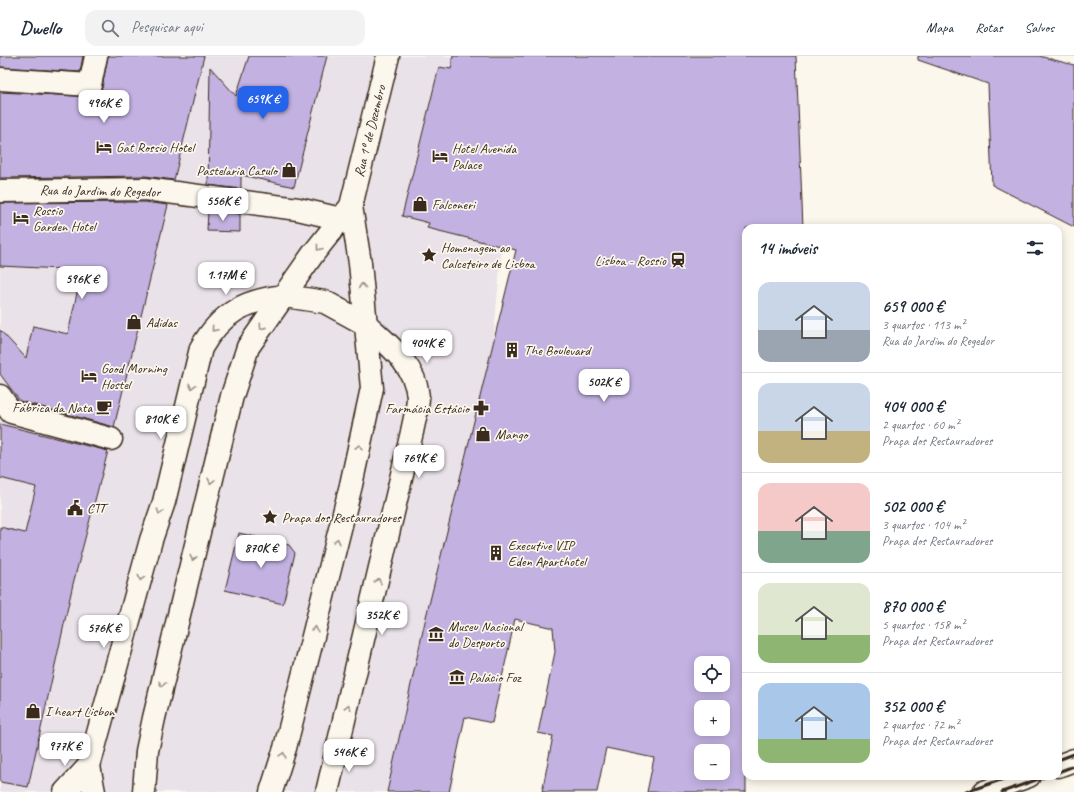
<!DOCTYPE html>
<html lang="pt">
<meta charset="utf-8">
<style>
:root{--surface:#fff;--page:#f2f2f3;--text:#1f2937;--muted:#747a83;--line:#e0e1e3;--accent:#2563eb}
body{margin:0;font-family:Caveat,sans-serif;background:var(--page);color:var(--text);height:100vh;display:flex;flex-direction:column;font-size:15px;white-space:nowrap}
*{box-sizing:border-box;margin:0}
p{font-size:13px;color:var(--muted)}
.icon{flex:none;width:22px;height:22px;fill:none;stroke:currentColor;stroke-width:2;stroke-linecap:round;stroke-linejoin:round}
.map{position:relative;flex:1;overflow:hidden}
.sheet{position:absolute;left:742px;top:168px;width:320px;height:556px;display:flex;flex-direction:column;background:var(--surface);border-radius:12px;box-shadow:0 2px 10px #0003}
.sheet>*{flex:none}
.fabs{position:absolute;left:694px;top:600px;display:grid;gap:8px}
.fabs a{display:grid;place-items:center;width:36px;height:36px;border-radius:8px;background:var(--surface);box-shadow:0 2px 10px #0003;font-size:20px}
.price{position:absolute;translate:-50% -34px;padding:0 9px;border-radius:8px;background:#fff;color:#222;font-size:13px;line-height:26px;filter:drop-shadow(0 1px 2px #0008)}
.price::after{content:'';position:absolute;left:50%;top:24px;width:12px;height:9px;margin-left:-6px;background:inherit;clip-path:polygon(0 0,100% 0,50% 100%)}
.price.active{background:var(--accent);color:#fff}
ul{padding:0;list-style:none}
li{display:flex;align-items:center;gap:12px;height:100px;padding:0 16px}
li+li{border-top:1px solid var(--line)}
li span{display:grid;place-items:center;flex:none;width:112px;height:80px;border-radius:12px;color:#555}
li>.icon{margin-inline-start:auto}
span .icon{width:48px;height:48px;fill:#fffc;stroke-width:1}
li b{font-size:17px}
h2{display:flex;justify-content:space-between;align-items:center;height:48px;padding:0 16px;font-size:17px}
header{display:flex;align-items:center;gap:24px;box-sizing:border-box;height:56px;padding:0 20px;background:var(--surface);border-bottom:1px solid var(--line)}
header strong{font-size:19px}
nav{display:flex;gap:22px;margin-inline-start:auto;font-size:14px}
.search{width:280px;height:36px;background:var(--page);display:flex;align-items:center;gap:10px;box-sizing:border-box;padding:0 14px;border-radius:12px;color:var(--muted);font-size:15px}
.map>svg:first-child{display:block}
.built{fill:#eae2e9}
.building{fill:#c2b1e1;stroke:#3b2a1e;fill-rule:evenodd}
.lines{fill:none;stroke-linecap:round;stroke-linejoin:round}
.street-casing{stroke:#3b2a1e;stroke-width:25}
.secondary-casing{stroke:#3b2a1e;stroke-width:25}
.primary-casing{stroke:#3b2a1e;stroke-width:25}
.street{stroke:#fbf7ec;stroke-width:22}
.secondary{stroke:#fbf7ec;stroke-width:22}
.primary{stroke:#fbf7ec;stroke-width:22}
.rail{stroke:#3b2a1e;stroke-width:3}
.oneway{stroke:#9b9085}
.labels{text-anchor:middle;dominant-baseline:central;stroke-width:3.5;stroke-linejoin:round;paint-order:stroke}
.street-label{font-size:14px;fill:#3b2a1e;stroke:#fbf7ec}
.poi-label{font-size:14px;fill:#3b2a1e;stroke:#fbf7ec;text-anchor:start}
</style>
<header>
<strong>Dwello</strong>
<div class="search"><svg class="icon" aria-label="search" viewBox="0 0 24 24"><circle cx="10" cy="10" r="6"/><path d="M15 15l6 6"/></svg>Pesquisar aqui</div>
<nav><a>Mapa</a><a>Rotas</a><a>Salvos</a></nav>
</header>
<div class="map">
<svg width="1074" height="736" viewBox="0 0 1074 736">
<rect width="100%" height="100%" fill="#fbf7ec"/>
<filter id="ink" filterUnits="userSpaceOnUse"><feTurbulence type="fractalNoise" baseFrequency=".025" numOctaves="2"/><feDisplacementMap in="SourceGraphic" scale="8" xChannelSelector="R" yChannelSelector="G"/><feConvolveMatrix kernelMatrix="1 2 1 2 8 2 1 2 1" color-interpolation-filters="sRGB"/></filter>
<g filter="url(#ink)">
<!-- built -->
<path class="built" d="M 0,0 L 529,0 L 523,31 L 501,201 L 452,736 L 0,736 Z"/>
<!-- building -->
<path class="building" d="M 0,0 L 83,0 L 80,16 L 0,11 Z
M 108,0 L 204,0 L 174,124 L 145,120 L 0,122 L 0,36 L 95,41 L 99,37 L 102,32 Z
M 249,0 L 327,0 L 294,131 L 241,119 L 241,133 L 208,129 L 210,11 L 236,40 Z
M 453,0 L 796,0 L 803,172 L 746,172 L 746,736 L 647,736 L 654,702 L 606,692 L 597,736 L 542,736 L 553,680 L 538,677 L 555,596 L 553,572 L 515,563 L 492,667 L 465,661 L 449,736 L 387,736 L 426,561 L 516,194 L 427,172 L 429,167 L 402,160 L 439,11 L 451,13 ZM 701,607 L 723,607 L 723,629 L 701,629 ZM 701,651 L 723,651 L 723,673 L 701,673 ZM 701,695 L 723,695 L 723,717 L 701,717 Z
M 918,0 L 1039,0 L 1074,9 L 1074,171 L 992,129 L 988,28 L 918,4 Z
M 144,146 L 168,149 L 114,371 L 20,345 L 0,318 L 0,274 L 26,302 L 33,270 L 68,278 L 82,214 L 0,210 L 0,147 Z
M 208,154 L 240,158 L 240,176 L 207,175 Z
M 0,368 L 108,395 L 73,528 L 28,731 L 0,726 L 0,471 L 25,477 L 36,431 L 0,422 Z
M 239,477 L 289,489 L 295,497 L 283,548 L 225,534 Z"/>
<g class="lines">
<defs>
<path id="street" d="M 0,23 L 90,29 L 96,0
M 0,135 L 145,133 L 298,153 L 341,163
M 0,340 L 11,356 L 111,383
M 1058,710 L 1074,704
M 65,736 L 89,710
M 984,736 L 1029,720"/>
<path id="secondary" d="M 94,736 L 89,710 L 151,484 L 164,446 L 201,292 C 221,257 245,244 285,240
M 327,736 L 412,376 C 414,365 418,352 418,341 C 416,310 389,289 367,269"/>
<path id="primary" d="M 285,240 L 325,246 L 367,269
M 144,736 L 147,695 L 154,662 L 232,340 L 248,291 L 313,198 L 351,150
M 271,736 L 285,692 L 351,429 L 372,332 L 360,207 L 351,150 L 388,0"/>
</defs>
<!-- street casing -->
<use href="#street" class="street-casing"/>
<!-- secondary casing -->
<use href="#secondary" class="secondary-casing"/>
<!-- primary casing -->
<use href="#primary" class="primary-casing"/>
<!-- street -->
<use href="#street" class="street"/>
<!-- secondary -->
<use href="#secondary" class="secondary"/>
<!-- primary -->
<use href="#primary" class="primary"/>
<!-- rail -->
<path class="rail" d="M 1058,704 L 1074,698
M 1058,716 L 1074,710
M 966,736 L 1012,720
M 1002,736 L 1047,720"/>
</g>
<!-- one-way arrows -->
<defs><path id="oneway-chevron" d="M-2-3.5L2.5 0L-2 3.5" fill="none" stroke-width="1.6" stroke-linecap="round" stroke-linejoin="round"/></defs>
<g class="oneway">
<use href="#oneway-chevron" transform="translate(319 192) rotate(128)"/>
<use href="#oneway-chevron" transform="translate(362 230) rotate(-95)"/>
<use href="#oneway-chevron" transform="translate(262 271) rotate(125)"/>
<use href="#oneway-chevron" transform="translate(214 273) rotate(131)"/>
<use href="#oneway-chevron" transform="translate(192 330) rotate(104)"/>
<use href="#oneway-chevron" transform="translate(359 391) rotate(-78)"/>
<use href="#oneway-chevron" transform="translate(211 425) rotate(104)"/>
<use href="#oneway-chevron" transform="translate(160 456) rotate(108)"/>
<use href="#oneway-chevron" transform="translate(337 485) rotate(-76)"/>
<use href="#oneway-chevron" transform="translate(193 502) rotate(103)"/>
<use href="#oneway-chevron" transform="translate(141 522) rotate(105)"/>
<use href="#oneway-chevron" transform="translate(378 525) rotate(-77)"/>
<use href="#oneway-chevron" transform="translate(315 573) rotate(-76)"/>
<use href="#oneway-chevron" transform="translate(162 628) rotate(104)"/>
<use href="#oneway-chevron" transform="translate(348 651) rotate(-77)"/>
<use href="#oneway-chevron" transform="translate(283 699) rotate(-73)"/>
</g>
</g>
<!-- icons -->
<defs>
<symbol id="hotel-bare" viewBox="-9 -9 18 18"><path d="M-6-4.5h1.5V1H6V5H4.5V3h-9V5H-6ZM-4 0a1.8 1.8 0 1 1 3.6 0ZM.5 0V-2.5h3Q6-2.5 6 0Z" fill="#3b2a1e" stroke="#fbf7ec" stroke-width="2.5" paint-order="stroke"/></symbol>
<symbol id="shop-bare" viewBox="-9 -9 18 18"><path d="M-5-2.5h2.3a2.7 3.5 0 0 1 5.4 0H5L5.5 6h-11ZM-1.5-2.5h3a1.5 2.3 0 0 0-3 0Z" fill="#3b2a1e" stroke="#fbf7ec" stroke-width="2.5" paint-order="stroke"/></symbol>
<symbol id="sight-bare" viewBox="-9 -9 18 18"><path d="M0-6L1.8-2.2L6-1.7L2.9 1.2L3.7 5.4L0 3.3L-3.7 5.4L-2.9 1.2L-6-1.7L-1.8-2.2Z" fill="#3b2a1e" stroke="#fbf7ec" stroke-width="2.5" paint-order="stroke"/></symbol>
<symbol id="station-bare" viewBox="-9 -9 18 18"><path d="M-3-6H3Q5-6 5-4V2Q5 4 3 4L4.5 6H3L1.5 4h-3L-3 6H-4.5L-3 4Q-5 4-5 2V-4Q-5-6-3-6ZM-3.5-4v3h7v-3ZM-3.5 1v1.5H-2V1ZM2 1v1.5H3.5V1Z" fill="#3b2a1e" stroke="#fbf7ec" stroke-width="2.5" paint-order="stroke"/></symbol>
<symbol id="building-bare" viewBox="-9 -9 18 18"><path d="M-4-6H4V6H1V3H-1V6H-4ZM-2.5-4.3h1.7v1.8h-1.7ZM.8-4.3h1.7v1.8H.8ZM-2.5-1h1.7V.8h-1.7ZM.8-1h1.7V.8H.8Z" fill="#3b2a1e" stroke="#fbf7ec" stroke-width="2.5" paint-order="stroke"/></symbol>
<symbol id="cafe-bare" viewBox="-9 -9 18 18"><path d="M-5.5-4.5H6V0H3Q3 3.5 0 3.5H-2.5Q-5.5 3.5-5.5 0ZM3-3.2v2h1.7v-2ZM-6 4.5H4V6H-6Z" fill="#3b2a1e" stroke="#fbf7ec" stroke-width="2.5" paint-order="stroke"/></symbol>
<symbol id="pharmacy-bare" viewBox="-9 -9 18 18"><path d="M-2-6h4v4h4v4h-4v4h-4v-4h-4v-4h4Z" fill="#3b2a1e" stroke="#fbf7ec" stroke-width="2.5" paint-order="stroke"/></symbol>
<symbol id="civic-bare" viewBox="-9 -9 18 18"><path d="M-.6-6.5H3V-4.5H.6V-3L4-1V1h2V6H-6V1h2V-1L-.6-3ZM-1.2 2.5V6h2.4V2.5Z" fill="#3b2a1e" stroke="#fbf7ec" stroke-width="2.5" paint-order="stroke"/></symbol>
<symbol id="museum-bare" viewBox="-9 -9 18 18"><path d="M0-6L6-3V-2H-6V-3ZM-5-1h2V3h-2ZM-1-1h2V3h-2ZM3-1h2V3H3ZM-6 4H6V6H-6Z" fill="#3b2a1e" stroke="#fbf7ec" stroke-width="2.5" paint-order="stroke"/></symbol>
</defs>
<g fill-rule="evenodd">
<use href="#hotel-bare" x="93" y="80" width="22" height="22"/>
<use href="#hotel-bare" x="429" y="89" width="22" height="22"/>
<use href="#shop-bare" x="278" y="103" width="22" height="22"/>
<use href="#shop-bare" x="409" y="137" width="22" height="22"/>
<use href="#hotel-bare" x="10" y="151" width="22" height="22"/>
<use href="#sight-bare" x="418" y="188" width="22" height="22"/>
<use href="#station-bare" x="667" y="193" width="22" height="22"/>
<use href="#shop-bare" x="123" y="255" width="22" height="22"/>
<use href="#building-bare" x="501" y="283" width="22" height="22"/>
<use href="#hotel-bare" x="78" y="309" width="22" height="22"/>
<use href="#cafe-bare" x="93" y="340" width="22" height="22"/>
<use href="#pharmacy-bare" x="470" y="341" width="22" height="22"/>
<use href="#shop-bare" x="472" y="367" width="22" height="22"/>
<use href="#civic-bare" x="64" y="441" width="22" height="22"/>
<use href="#sight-bare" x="259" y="450" width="22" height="22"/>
<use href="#building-bare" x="485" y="486" width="22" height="22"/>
<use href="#museum-bare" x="425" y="567" width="22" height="22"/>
<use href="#museum-bare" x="446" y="610" width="22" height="22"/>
<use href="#shop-bare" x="22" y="644" width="22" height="22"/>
</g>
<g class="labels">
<!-- street labels -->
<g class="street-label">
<text transform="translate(370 75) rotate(-76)">Rua 1º de Dezembro</text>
<text transform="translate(100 135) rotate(1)">Rua do Jardim do Regedor</text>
</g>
<!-- poi labels -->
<g class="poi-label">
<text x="116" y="91">Gat Rossio Hotel</text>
<text x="452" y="92">Hotel Avenida<tspan x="452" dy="16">Palace</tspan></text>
<text x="277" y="114" text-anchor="end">Pastelaria Casulo</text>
<text x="432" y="148">Falconeri</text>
<text x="33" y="154">Rossio<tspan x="33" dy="16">Garden Hotel</tspan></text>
<text x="441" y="191">Homenagem ao<tspan x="441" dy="16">Calceteiro de Lisboa</tspan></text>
<text x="666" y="204" text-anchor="end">Lisboa - Rossio</text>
<text x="146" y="266">Adidas</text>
<text x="524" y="294">The Boulevard</text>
<text x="101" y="312">Good Morning<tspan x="101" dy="16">Hostel</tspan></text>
<text x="92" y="351" text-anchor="end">Fábrica da Nata</text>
<text x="469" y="352" text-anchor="end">Farmácia Estácio</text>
<text x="495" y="378">Mango</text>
<text x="87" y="452">CTT</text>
<text x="282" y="461">Praça dos Restauradores</text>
<text x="508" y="489">Executive VIP<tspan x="508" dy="16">Eden Aparthotel</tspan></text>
<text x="448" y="570">Museu Nacional<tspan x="448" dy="16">do Desporto</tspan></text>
<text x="469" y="621">Palácio Foz</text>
<text x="45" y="655">I heart Lisbon</text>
</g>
</g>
</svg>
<div class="fabs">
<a><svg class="icon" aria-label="locate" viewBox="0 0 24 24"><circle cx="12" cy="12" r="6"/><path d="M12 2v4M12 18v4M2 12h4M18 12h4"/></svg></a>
<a>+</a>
<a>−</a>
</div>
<b class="price active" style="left:263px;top:64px">659K €</b>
<b class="price" style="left:104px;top:68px">496K €</b>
<b class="price" style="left:223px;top:166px">556K €</b>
<b class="price" style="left:226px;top:240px">1.17M €</b>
<b class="price" style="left:82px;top:244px">596K €</b>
<b class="price" style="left:427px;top:308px">404K €</b>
<b class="price" style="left:604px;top:347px">502K €</b>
<b class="price" style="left:161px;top:384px">810K €</b>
<b class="price" style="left:419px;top:423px">769K €</b>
<b class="price" style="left:261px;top:513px">870K €</b>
<b class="price" style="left:382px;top:580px">352K €</b>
<b class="price" style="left:104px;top:593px">576K €</b>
<b class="price" style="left:65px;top:711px">977K €</b>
<b class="price" style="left:349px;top:717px">546K €</b>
<section class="sheet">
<h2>14 imóveis<svg class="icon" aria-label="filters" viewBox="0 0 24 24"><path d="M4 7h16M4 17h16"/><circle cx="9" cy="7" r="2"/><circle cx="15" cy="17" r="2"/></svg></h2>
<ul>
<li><span style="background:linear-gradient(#c9d6e8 60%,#9aa5b1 0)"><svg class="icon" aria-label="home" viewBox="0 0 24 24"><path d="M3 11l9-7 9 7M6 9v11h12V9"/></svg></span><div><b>659 000 €</b><p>3 quartos · 113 m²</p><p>Rua do Jardim do Regedor</p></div></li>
<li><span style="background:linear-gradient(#c9d6e8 60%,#c2b280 0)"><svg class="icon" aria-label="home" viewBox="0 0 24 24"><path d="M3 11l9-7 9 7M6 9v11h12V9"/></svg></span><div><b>404 000 €</b><p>2 quartos · 60 m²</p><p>Praça dos Restauradores</p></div></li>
<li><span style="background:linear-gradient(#f6c9c9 60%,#7fa58c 0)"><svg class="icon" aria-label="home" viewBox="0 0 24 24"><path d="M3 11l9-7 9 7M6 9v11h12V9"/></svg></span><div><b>502 000 €</b><p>3 quartos · 104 m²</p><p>Praça dos Restauradores</p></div></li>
<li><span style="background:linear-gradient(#dfe7d0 65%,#8fb573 0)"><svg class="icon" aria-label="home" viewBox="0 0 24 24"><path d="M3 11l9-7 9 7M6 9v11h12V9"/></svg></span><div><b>870 000 €</b><p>5 quartos · 158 m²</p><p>Praça dos Restauradores</p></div></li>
<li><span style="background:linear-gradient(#a9c7e8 70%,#8fb573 0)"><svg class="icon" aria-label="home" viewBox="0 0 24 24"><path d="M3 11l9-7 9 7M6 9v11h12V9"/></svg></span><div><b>352 000 €</b><p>2 quartos · 72 m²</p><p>Praça dos Restauradores</p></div></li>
</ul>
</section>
</div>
